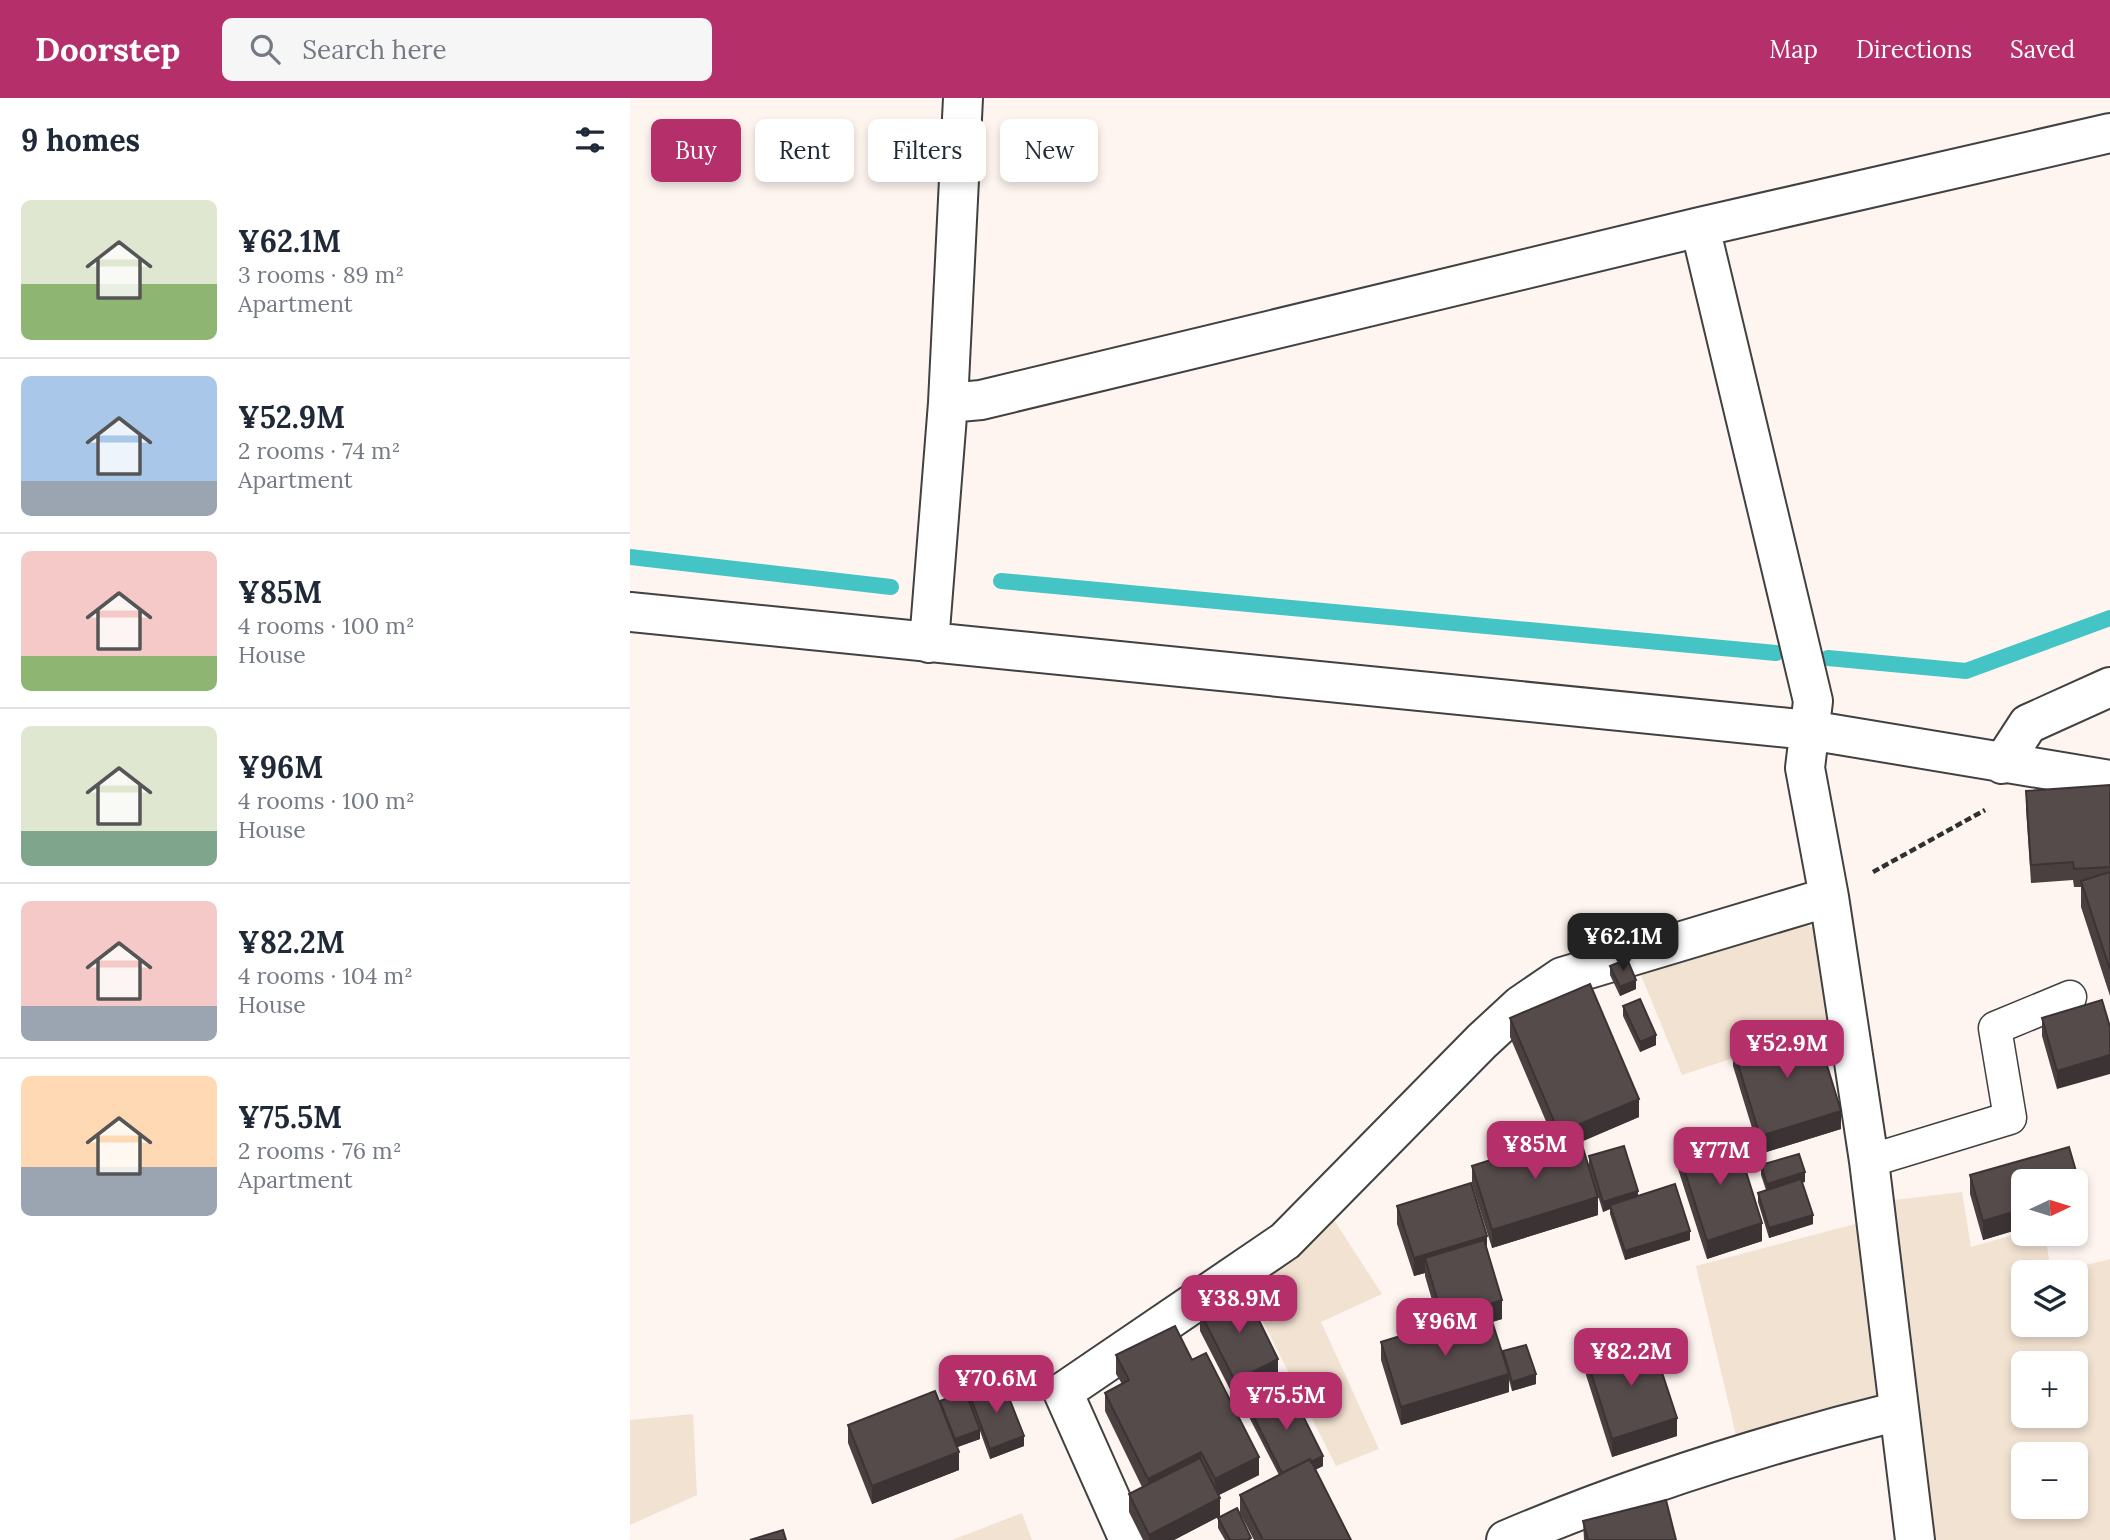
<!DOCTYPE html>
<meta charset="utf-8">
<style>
:root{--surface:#fff;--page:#f6f6f7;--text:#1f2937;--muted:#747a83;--line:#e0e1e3;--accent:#b52f6b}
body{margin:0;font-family:Lora,serif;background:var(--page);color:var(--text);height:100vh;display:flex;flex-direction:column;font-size:26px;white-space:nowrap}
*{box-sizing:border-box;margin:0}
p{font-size:23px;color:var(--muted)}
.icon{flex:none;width:38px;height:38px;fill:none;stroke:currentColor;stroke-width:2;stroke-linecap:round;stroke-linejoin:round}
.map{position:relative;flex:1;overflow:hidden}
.drawer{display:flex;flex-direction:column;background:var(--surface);width:630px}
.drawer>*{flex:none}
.guide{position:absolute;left:21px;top:21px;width:665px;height:63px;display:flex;gap:14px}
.needle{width:46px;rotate:86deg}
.buttons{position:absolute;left:1381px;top:1071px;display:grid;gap:14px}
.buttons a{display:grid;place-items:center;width:77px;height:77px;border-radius:10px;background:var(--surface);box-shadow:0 4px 10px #0003;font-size:35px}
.price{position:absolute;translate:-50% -60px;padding:0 16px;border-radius:14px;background:var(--accent);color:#fff;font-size:23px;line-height:46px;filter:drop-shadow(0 2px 4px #0008)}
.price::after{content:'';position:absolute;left:50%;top:42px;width:21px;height:16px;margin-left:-10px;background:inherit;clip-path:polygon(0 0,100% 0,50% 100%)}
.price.current{background:#222;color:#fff}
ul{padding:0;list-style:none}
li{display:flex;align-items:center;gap:21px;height:175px;padding:0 21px}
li+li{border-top:2px solid var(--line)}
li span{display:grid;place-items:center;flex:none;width:196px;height:140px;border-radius:10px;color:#555}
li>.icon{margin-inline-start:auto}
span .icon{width:84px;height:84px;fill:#fffc;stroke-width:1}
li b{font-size:30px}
h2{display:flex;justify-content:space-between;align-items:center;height:84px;padding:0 21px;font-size:30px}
.tag{padding:0 24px;border-radius:10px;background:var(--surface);box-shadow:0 4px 10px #0003;font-size:24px;line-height:63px}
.tag.current{background:var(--accent);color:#fff}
header{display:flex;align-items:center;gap:42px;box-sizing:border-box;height:98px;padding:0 35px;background:var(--accent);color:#fff}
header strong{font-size:33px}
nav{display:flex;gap:38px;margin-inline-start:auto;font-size:24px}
.search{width:490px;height:63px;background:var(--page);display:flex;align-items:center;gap:18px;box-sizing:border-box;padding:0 24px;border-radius:10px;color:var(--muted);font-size:26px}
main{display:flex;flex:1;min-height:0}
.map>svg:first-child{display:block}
.farmland{fill:#f2e2d1;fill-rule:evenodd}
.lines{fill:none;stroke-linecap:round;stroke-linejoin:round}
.stream{stroke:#44c4c4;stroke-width:16}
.lane-casing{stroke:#414141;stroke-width:35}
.street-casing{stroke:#414141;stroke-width:42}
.path{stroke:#303030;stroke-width:4.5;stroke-dasharray:7 3.5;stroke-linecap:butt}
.lane{stroke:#fff;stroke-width:32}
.street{stroke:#fff;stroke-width:38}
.wall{fill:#4a4040}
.shaded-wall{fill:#3c3434}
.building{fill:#564b4b;stroke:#3c3434;stroke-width:2}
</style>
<header>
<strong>Doorstep</strong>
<div class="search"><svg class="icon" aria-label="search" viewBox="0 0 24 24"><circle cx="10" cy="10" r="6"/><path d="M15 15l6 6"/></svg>Search here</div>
<nav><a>Map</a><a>Directions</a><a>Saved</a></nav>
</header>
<main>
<section class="drawer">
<h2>9 homes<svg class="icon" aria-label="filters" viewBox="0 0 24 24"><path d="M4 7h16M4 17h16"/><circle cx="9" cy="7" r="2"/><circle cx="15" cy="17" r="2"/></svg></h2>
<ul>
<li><span style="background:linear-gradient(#dfe7d0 60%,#8fb573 0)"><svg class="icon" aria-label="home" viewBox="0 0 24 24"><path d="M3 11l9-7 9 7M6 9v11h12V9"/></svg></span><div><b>¥62.1M</b><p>3 rooms · 89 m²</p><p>Apartment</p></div></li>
<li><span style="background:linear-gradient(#a9c7e8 75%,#9aa5b1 0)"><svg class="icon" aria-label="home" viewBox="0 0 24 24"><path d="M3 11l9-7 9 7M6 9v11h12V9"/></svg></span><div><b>¥52.9M</b><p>2 rooms · 74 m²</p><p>Apartment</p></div></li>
<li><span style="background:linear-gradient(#f6c9c9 75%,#8fb573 0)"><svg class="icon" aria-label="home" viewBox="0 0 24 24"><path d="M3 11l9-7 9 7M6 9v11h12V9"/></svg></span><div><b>¥85M</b><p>4 rooms · 100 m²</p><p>House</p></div></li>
<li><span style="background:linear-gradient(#dfe7d0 75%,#7fa58c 0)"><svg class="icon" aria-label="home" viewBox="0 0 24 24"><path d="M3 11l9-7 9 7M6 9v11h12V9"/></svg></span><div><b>¥96M</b><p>4 rooms · 100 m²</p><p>House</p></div></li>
<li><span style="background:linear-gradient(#f6c9c9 75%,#9aa5b1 0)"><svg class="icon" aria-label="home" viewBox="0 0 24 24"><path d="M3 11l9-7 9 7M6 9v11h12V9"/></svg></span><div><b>¥82.2M</b><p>4 rooms · 104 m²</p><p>House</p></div></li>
<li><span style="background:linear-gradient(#ffd9b3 65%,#9aa5b1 0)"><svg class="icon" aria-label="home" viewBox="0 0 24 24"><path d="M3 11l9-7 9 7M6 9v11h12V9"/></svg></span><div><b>¥75.5M</b><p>2 rooms · 76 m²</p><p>Apartment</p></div></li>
</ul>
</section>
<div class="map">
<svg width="1480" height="1442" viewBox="0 0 1480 1442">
<rect width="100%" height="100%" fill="#fef5f0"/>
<!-- farmland -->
<path class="farmland" d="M 1167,823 L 1185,830 L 1198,929 L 1052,977 L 1008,870 Z
M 1332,1094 L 1341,1149 L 1393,1134 L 1415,1136 L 1421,1174 L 1393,1174 L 1393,1227 L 1446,1227 L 1446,1174 L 1429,1174 L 1480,1161 L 1480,1442 L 1304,1442 L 1264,1102 ZM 1393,1265 L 1446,1265 L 1446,1318 L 1393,1318 ZM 1393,1356 L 1446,1356 L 1446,1409 L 1393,1409 Z
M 702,1119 L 752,1196 L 691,1224 L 749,1351 L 706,1368 L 616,1190 Z
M 1229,1125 L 1250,1286 L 1247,1297 L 1106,1337 L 1066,1168 Z
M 63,1316 L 67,1397 L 0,1427 L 0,1322 Z
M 392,1415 L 402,1442 L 322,1442 Z"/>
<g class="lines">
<!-- stream -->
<path class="stream" d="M 0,459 L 261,489
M 371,483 L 1146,555
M 1198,560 L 1336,573 L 1480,520"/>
<defs>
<path id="lane" d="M 1239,1063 L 1380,1020 L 1365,930 L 1440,899"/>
<path id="street" d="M 1070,129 L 1183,603 L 1175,670 L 1199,799 L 1239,1063 L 1285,1442
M 318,305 L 351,302 L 1070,129 L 1480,35
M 0,514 L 1179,632 L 1480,682
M 299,545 L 318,305 L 333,0
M 1372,666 L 1398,626 L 1480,589
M 499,1442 L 433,1294 L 655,1143 L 852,943 L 891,907 L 932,879 L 1199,799
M 876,1442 C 1003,1388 1135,1346 1269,1313"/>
</defs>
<!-- lane casing -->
<use href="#lane" class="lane-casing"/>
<!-- street casing -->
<use href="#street" class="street-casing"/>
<!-- path -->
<path class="path" d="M 1243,774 L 1355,712"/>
<!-- lane -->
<use href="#lane" class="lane"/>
<!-- street -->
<use href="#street" class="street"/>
</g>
<!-- wall -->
<path class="wall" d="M 1480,687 L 1480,898 L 1451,809 L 1451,789 L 1444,789 L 1443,782 L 1401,785 L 1396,711 L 1396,693 Z
M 980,868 L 1006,891 L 990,898 L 980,877 Z
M 1472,902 L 1427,991 L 1412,938 L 1412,920 Z
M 993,908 L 1026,947 L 1010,954 L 993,918 Z
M 880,920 L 1009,1019 L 951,1044 L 968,1117 L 862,1150 L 842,1086 L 842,1068 L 924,1042 L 880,939 Z
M 1103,950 L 1211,1031 L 1130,1056 L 1103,968 Z
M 1439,1049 L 1452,1094 L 1452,1112 L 1446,1114 L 1446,1083 L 1393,1083 L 1393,1130 L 1353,1142 L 1340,1096 L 1340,1077 Z
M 1048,1052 L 1132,1143 L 1077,1161 L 1048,1071 Z
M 959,1058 L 1008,1098 L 1060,1142 L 995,1162 L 980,1116 L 980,1111 L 973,1114 L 959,1068 Z
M 1131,1067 L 1175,1084 L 1172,1084 L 1183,1126 L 1139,1140 L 1128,1104 L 1128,1095 L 1136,1092 L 1131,1077 Z
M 767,1108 L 857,1150 L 872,1221 L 862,1224 L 873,1257 L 873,1253 L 906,1286 L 882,1293 L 879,1282 L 879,1294 L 771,1327 L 751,1262 L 751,1244 L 809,1226 L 795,1178 L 795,1175 L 784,1178 L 767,1126 Z
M 570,1214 L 648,1279 L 605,1301 L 570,1233 Z
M 486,1257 L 562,1262 L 629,1377 L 589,1397 L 590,1418 L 544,1442 L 513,1442 L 499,1414 L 499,1396 L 512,1389 L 475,1313 L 475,1295 L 492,1286 L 486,1276 Z
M 956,1259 L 1047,1338 L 982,1359 L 956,1277 Z
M 339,1295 L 394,1348 L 360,1361 L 350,1333 L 350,1341 L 327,1349 L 329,1372 L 242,1406 L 218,1345 L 218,1327 L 310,1305 L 339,1303 Z
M 620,1312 L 693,1368 L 685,1372 L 721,1442 L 624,1442 L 610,1415 L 610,1397 L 649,1377 L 620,1321 Z
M 588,1420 L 621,1442 L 595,1442 L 588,1430 Z
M 953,1423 L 1046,1442 L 954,1442 Z"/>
<!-- shaded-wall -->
<path class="shaded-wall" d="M 1006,882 L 1006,891 L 990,898 L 990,889 Z
M 1026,937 L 1026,947 L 1010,954 L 1010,944 Z
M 1480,957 L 1480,976 L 1427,991 L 1427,973 Z
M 1009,1001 L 1009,1019 L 929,1053 L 929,1035 Z
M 1211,1013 L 1211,1031 L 1130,1056 L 1130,1038 Z
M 1175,1074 L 1175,1084 L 1137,1095 L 1137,1086 Z
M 1008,1093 L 1008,1102 L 980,1107 L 980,1111 L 973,1114 L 973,1104 Z
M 1452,1094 L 1452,1112 L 1446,1114 L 1446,1096 Z
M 968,1099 L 968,1117 L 862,1150 L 862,1132 Z
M 1393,1111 L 1393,1130 L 1353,1142 L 1353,1123 Z
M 1183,1117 L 1183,1126 L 1139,1140 L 1139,1130 Z
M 1132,1125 L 1132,1143 L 1077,1161 L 1077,1143 Z
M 1060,1133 L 1060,1142 L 995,1162 L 995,1153 Z
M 857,1138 L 857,1156 L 795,1160 L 795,1175 L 784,1178 L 784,1160 Z
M 872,1202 L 872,1221 L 813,1239 L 813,1221 Z
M 648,1261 L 648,1279 L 605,1301 L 605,1283 Z
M 879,1276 L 879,1294 L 771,1327 L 771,1309 Z
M 906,1276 L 906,1286 L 882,1293 L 882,1284 Z
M 1047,1320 L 1047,1338 L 982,1359 L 982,1341 Z
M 350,1332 L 350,1341 L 325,1350 L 325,1341 Z
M 394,1338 L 394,1348 L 360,1361 L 360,1351 Z
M 329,1354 L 329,1372 L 242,1406 L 242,1388 Z
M 571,1354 L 571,1372 L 518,1400 L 518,1381 Z
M 693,1358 L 693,1368 L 654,1387 L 654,1378 Z
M 629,1359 L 629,1377 L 585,1399 L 585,1381 Z
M 590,1400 L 590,1418 L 544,1442 L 519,1442 L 519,1437 Z"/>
<!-- building -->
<path class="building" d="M 1480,687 L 1480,769 L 1444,771 L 1443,764 L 1401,767 L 1396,693 Z
M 1480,774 L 1480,872 L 1451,783 Z
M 997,861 L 1006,882 L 990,889 L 980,868 Z
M 960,886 L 1009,1001 L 929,1035 L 880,920 Z
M 1010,901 L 1026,937 L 1010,944 L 993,908 Z
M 1472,902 L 1480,929 L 1480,957 L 1427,973 L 1412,920 Z
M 1184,925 L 1211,1013 L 1130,1038 L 1103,950 Z
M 948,1034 L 968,1099 L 862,1132 L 842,1068 Z
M 1104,1035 L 1132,1125 L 1077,1143 L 1048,1052 Z
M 994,1048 L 1008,1093 L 973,1104 L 959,1058 Z
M 1439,1049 L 1452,1094 L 1446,1096 L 1446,1083 L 1393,1083 L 1393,1111 L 1353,1123 L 1340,1077 Z
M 1169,1056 L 1175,1074 L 1137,1086 L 1131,1067 Z
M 1171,1081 L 1183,1117 L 1139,1130 L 1128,1095 Z
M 841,1085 L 857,1138 L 784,1160 L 767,1108 Z
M 1045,1086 L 1060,1133 L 995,1153 L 980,1107 Z
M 854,1142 L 872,1202 L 813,1221 L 795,1160 Z
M 614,1192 L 648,1261 L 605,1283 L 570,1214 Z
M 858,1211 L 879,1276 L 771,1309 L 751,1244 Z
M 545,1228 L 562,1262 L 576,1255 L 629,1359 L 585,1381 L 571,1354 L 518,1381 L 475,1295 L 499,1282 L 486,1257 Z
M 1020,1238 L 1047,1320 L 982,1341 L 956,1259 Z
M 896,1247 L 906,1276 L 882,1284 L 873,1253 Z
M 372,1282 L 394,1338 L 360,1351 L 339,1295 Z
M 660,1292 L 693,1358 L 681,1364 L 680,1361 L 652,1375 L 620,1312 Z
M 305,1293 L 329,1354 L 242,1388 L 218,1327 Z
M 335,1293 L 350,1332 L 325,1341 L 310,1303 Z
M 570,1360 L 590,1400 L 519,1437 L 499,1396 Z
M 680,1361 L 721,1442 L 633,1442 L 610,1397 Z
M 1036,1402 L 1046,1442 L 958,1442 L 953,1423 Z
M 607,1410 L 621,1440 L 617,1442 L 600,1442 L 588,1420 Z
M 153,1432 L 156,1442 L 120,1442 Z"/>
</svg>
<div class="buttons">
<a><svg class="needle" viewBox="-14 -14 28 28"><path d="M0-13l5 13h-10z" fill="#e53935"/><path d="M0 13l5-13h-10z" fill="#747a83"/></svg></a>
<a><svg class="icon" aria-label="layers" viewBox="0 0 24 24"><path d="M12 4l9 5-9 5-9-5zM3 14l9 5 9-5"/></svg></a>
<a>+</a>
<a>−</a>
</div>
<b class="price current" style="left:993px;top:875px">¥62.1M</b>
<b class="price" style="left:1157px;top:982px">¥52.9M</b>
<b class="price" style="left:905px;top:1083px">¥85M</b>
<b class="price" style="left:1090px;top:1089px">¥77M</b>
<b class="price" style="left:609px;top:1237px">¥38.9M</b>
<b class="price" style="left:815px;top:1260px">¥96M</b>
<b class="price" style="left:1001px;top:1290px">¥82.2M</b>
<b class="price" style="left:366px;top:1317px">¥70.6M</b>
<b class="price" style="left:656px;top:1334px">¥75.5M</b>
<div class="guide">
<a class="tag current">Buy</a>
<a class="tag">Rent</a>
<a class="tag">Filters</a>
<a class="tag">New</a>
</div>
</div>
</main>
